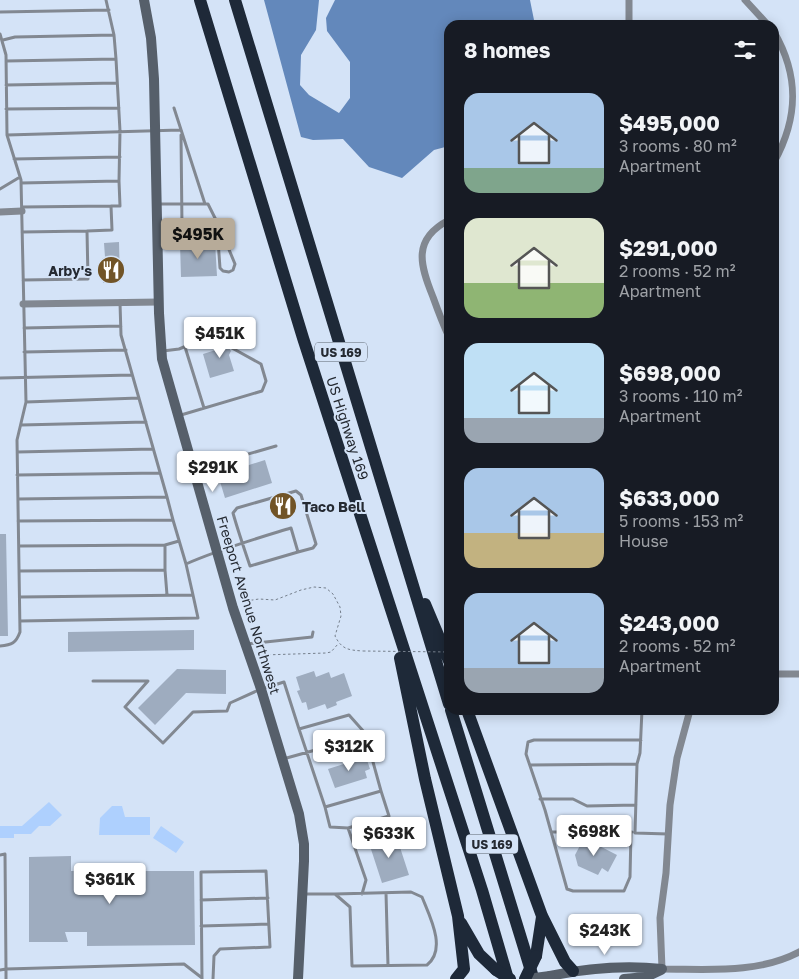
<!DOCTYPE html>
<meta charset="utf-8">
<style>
:root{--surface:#171b24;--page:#242831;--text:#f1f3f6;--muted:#9ea1a6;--accent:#b7ab99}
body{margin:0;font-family:"Golos Text",sans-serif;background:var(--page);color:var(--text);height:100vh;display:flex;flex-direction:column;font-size:19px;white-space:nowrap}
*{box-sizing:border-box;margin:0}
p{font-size:16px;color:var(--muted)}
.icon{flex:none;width:28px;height:28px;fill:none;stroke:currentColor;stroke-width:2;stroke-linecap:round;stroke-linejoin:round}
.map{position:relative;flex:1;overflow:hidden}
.panel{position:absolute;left:444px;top:20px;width:335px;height:695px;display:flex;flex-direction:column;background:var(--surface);border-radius:15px;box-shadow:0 2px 12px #0003}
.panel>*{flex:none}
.price{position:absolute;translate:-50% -42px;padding:0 11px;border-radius:5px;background:#fff;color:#222;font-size:16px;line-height:32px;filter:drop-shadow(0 1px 2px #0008)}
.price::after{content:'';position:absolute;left:50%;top:30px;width:15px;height:11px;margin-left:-8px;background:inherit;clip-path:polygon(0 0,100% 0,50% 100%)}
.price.selected{background:var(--accent);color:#111}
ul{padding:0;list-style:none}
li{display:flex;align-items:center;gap:15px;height:125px;padding:0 20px}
li span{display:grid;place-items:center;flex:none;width:140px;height:100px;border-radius:15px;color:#555}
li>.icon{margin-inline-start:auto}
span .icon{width:60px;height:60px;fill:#fffc;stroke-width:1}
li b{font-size:21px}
h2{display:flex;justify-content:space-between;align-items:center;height:60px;padding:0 20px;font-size:21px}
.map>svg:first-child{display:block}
.green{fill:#aed0fe}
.water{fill:#6388bb}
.building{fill:#9eacbf}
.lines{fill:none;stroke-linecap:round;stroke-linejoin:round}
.path{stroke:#76808d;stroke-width:1;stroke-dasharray:2.5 2.5;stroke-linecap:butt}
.lane{stroke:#828891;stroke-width:3}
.street{stroke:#828891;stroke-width:7}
.secondary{stroke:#565f6a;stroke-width:10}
.highway{stroke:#1e2938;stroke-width:12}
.path-bridge{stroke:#76808d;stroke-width:1;stroke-dasharray:2.5 2.5;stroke-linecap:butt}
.secondary-bridge{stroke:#565f6a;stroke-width:10}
.highway-bridge{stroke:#1e2938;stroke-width:12}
.labels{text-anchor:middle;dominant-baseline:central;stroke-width:4;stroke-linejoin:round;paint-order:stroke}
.shield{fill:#d4e3f7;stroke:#5a626d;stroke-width:1}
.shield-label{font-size:12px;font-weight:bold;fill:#252a32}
.poi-label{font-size:14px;font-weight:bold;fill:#252a32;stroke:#d4e3f7;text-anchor:end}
.street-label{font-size:14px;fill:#252a32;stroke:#d4e3f7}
</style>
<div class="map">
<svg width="799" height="979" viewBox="0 0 799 979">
<rect width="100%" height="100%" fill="#d4e3f7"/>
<!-- green -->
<path class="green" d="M 49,802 L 62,815 L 50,826 L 39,826 L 31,834 L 14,834 L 14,838 L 0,838 L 0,826 L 22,826 Z
M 112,806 L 122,806 L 125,817 L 150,817 L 150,835 L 99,835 L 100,818 Z
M 161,826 L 184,842 L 176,853 L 153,838 Z"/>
<!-- water -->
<path class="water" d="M 264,0 L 319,0 L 316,30 L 301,55 L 300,85 L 309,95 L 339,113 L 350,98 L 350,62 L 327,31 L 326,18 L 335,0 L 530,0 L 535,25 L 449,25 L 449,146 L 434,150 L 402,178 L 369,167 L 343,139 L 313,140 L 301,137 Z"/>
<!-- building -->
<path class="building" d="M 119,242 L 120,282 L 103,283 L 102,259 L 105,257 L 104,243 Z
M 215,242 L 217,276 L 181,277 L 180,243 Z
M 234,333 L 235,341 L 234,345 L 231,345 L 229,348 L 231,351 L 229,355 L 234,371 L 210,378 L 203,354 L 219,349 L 221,345 L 226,344 L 224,339 L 227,335 Z
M 265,460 L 272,483 L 225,498 L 218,475 Z
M 292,496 L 296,509 L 275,516 L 270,502 Z
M 0,534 L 6,534 L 8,636 L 0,636 Z
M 194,630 L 194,650 L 68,652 L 68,632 Z
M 177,669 L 226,670 L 226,694 L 186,693 L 155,725 L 138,708 Z
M 314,671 L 316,677 L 329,672 L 331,678 L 344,673 L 352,696 L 336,702 L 337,705 L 327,709 L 325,704 L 308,710 L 306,702 L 302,703 L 297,691 L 300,690 L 296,677 Z
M 366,757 L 370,769 L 365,771 L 367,778 L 335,788 L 328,769 Z
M 396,835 L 409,875 L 382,883 L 369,843 Z
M 584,838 L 617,855 L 608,872 L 602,868 L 598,875 L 578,866 L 575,855 Z
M 71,856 L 71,871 L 194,871 L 195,945 L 87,946 L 87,932 L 65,932 L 68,942 L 29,942 L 29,857 Z"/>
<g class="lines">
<!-- path -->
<path class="path" d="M 246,601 L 259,599 L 275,600 L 301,590 L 314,587 L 326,588 L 333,594 L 340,607 L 341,616 L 335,636 C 342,650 349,650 363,651
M 263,655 L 326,653 L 331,652 L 338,644"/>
<!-- lane -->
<path class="lane" d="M 0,12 L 109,10
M 0,34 L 6,55 L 7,135 L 21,180 L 26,402 L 17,440 L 20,632 C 16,643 12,645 0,646
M 3,40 L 15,37 L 114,35
M 6,61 L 116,59
M 6,85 L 117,83
M 174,108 L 205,204
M 6,109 L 119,108
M 7,135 L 180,130
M 181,135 L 182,227 L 220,228
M 14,159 L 120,157
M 21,183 L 119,181 L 120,131 L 116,59 L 114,35 L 106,0
M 0,189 L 20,177
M 160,204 L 208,204 L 220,228 L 235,264 L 233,270 L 229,272 L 223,271 L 220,268 L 218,240 L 220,228
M 22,207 L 111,206
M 22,232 L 87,231
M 23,280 L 88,279 L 87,231 L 112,230 L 111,206 L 120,206 L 119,181
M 120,303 L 121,335 L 167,497
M 24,328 L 121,326
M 185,347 L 204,408
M 163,351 L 179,349 L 211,336 L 223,342
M 24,352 L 126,350
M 0,378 L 132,375
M 26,402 L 139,398
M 181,415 L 262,391 L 266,381 L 261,364 L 232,348
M 21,425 L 146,422
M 17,452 L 153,449
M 196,469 L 276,446
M 17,475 L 160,473
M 18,499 L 167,497 L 173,520
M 18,521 L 173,520 L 186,564
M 165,545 L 179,541
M 19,546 L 165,545 L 165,570
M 19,571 L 165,570 L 167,595
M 20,597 L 193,595 L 186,564 C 220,549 255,539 291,528 L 298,552 L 250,566 C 244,548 238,531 233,513 L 237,508 L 296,491 L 301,495 L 316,544 L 313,548 L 298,552
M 20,621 L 198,618 L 193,595
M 246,644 L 312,637 L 313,632
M 93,681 L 148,681 L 125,707 L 163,743 L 193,712 L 227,711 L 230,703 L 261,689 L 284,682 L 299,729
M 642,710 L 640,753 L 637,764 L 635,833 L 668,834
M 283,759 L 366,736
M 530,765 L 637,764
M 540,799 L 573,799 L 587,806 L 636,805
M 325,807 L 299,729 L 349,715 L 365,733 L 381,791
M 348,828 L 330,827 L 325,807 L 381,791 L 389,816 L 348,828 L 366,880 L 362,894
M 551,832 L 632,832
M 631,832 L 630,877 L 624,891 L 573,891 L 567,889 L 545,810 L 526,754 L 528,742 L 534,740 L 641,740
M 0,855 L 5,854 L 6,969 L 0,970
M 386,893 L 388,966
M 305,894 L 335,894 L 350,907 L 352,966 L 427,965 C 447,949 430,917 422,897 L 411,892 L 335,894
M 201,900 L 268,898
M 201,926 L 269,924
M 6,979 L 6,969 L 184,964 L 202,978
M 202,979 L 201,872 L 266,871 L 270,947 L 220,949 L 214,956 L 213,979"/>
<!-- street -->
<path class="street" d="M 745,0 L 768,25
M 629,25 L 629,0
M 774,32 C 799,75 799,117 774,162
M 0,212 L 22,211
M 449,220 C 412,239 420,265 433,297 C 438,311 443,324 449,337
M 23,304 L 159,302
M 774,674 L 799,674
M 690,710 L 677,758 L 670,805 L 666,873 L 660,918 L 662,969 C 709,969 757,974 799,952"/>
<!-- secondary -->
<path class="secondary" d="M 144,0 L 151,38 L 154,79 L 159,313 L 162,359 L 233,608 L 261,689 L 299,814 L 304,844 L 304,861 L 298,979
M 550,976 C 588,968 623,965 662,969
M 624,979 L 646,977 L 661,970"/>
<!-- highway -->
<path class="highway" d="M 200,0 L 303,338 L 482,890 L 508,979
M 235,0 L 449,704
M 425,604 L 449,661
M 400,658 L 425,779 L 458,916 L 464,969 L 456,979
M 451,710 L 532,974
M 467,710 L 542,916 L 565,962 L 573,971
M 461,923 L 479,954 L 496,970
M 536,956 L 542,917"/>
<!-- path-bridge -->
<path class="path-bridge" d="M 363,651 L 449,652"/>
<!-- secondary-bridge -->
<path class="secondary-bridge" d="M 527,979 L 550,976"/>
<!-- highway-bridge -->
<path class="highway-bridge" d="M 496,970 L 510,979
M 525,979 L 536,956"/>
</g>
<!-- icons -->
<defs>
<symbol id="restaurant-disc" viewBox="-11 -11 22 22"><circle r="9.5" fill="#715427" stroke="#d4e3f7"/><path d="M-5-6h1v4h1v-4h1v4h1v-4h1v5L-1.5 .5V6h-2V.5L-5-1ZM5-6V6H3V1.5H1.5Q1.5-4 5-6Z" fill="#fff"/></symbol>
</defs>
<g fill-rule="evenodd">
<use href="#restaurant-disc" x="95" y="254" width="32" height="32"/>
<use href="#restaurant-disc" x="267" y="490" width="32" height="32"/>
</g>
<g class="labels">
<!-- shield labels -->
<g class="shield">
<rect x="315" y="342.5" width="52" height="19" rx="4"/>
<rect x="466" y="834.5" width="52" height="19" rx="4"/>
</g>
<g class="shield-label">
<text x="341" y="352">US 169</text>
<text x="492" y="844">US 169</text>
</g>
<!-- poi labels -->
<g class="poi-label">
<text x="92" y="270">Arby's</text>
<text x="302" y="506" text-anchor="start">Taco Bell</text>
</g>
<!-- street labels -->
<g class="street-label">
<text transform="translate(348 428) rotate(72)">US Highway 169</text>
<text transform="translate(249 605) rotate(73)">Freeport Avenue Northwest</text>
</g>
</g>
</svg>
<b class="price selected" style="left:198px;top:260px">$495K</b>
<b class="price" style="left:220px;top:359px">$451K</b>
<b class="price" style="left:213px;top:493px">$291K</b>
<b class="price" style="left:349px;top:772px">$312K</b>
<b class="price" style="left:594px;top:857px">$698K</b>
<b class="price" style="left:389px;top:859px">$633K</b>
<b class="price" style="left:110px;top:905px">$361K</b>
<b class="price" style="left:605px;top:956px">$243K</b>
<section class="panel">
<h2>8 homes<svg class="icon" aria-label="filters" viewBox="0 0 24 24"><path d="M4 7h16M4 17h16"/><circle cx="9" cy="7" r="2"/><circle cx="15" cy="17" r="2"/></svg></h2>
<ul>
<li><span style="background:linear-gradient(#a9c7e8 75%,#7fa58c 0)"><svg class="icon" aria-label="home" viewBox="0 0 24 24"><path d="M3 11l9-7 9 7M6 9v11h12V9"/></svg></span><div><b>$495,000</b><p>3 rooms · 80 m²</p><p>Apartment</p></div></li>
<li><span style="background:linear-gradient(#dfe7d0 65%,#8fb573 0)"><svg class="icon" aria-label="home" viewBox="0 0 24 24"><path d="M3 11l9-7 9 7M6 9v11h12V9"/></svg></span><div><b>$291,000</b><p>2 rooms · 52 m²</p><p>Apartment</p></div></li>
<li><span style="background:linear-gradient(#bfe0f5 75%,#9aa5b1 0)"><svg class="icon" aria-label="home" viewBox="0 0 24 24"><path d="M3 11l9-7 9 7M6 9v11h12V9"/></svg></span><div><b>$698,000</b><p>3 rooms · 110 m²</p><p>Apartment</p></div></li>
<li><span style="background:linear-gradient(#a9c7e8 65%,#c2b280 0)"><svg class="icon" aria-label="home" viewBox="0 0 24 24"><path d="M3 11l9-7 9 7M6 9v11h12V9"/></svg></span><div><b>$633,000</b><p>5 rooms · 153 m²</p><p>House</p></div></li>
<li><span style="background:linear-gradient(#a9c7e8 75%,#9aa5b1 0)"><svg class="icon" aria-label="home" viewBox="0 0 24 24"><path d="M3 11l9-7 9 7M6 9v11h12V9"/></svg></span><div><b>$243,000</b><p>2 rooms · 52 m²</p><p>Apartment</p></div></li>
</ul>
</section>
</div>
